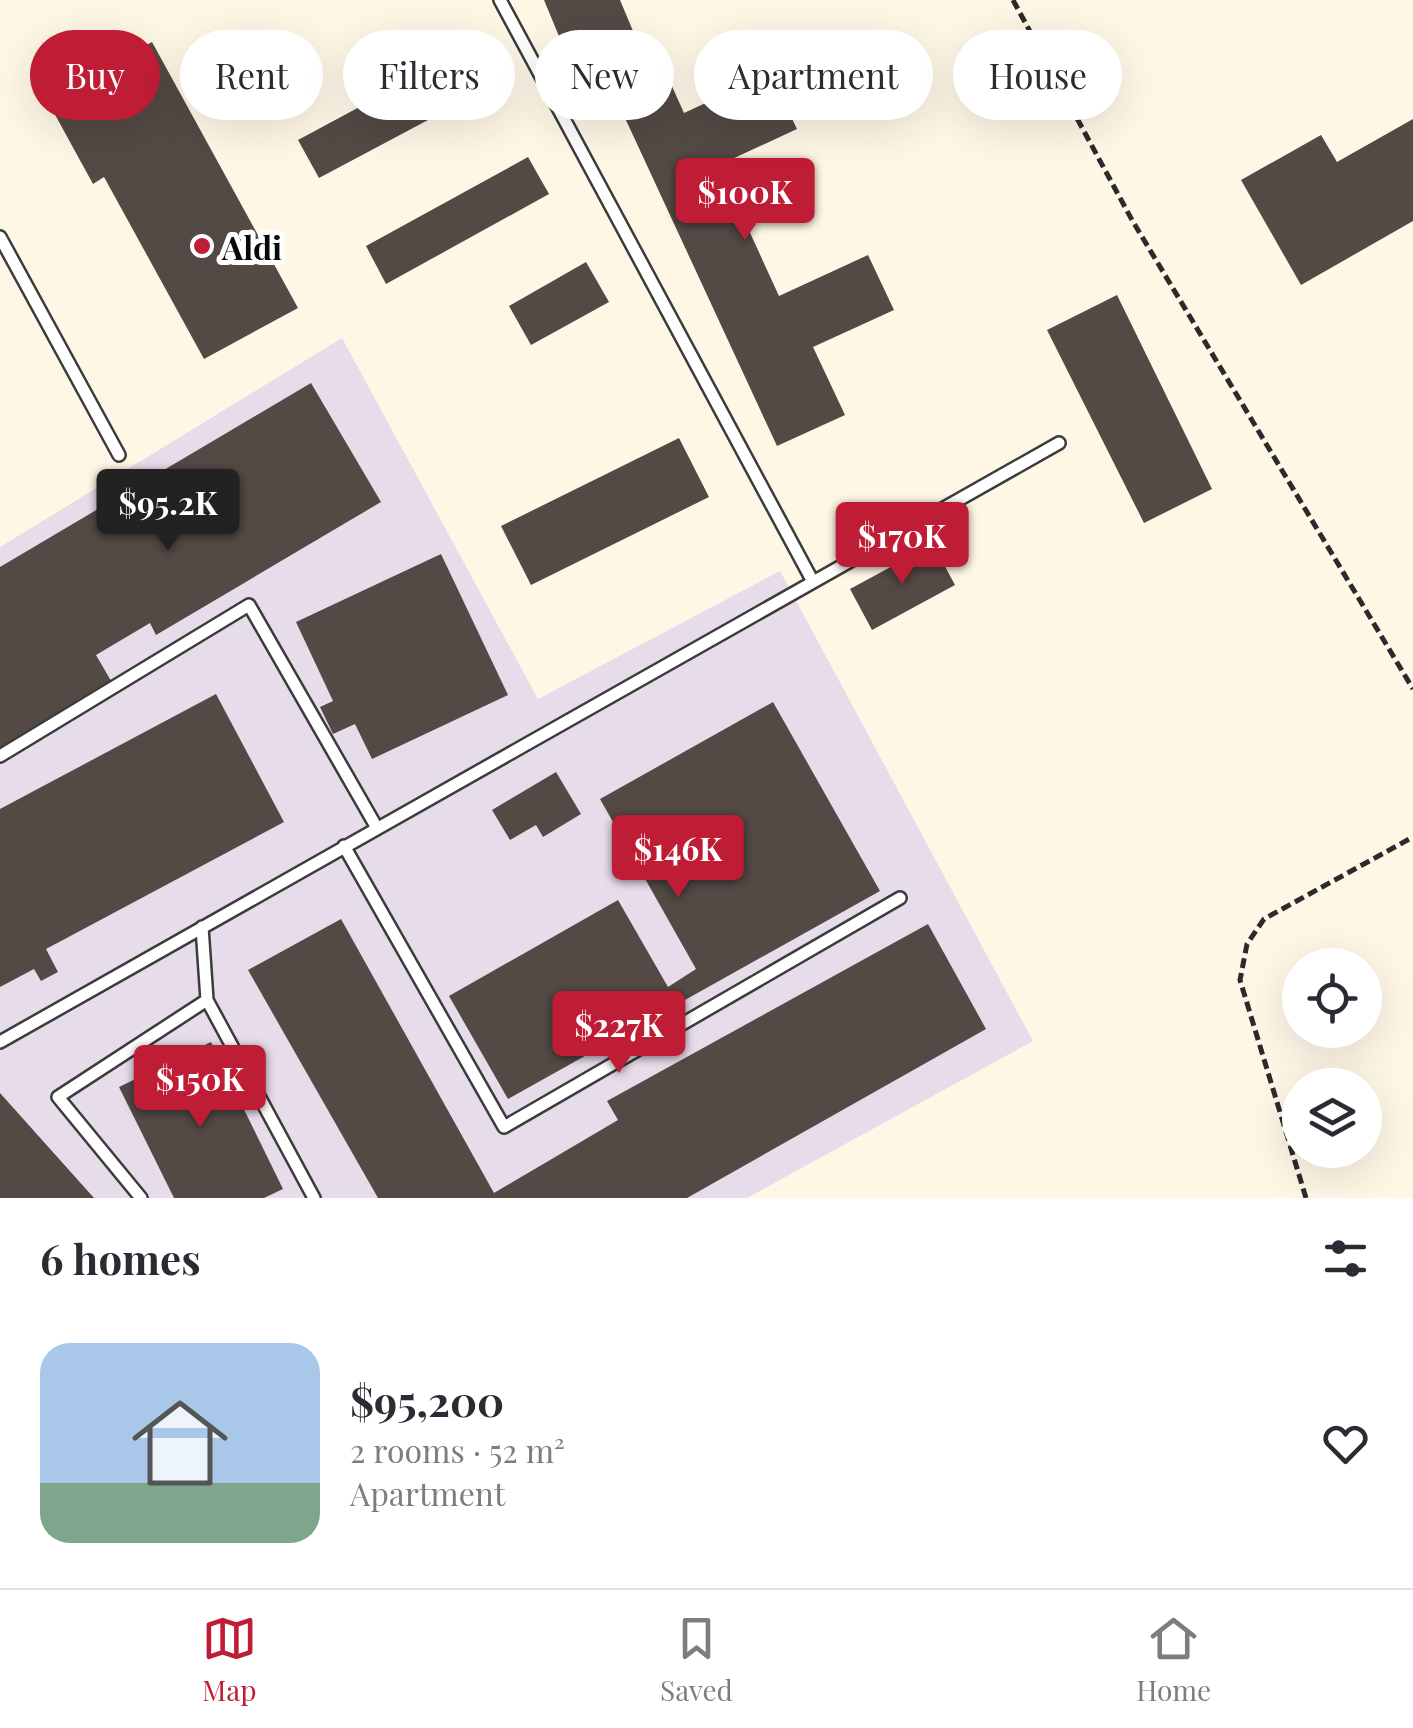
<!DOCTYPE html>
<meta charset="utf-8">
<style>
:root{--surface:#fff;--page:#f2f2f3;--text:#2b2b33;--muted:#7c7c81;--line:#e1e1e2;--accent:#bf1c35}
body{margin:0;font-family:"Playfair Display",serif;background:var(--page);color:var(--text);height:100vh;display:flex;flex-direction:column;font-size:38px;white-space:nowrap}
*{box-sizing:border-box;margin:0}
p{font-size:32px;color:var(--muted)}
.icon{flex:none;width:55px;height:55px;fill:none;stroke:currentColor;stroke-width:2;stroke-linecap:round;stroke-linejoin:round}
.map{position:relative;height:1198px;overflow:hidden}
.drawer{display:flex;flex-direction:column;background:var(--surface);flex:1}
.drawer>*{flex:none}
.top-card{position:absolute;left:30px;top:30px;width:1355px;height:90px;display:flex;gap:20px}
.controls{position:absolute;left:1282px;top:948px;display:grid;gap:20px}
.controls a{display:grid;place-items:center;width:100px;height:100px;border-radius:50%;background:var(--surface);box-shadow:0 10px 40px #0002;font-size:50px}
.price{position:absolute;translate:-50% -85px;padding:0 22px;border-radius:10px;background:var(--accent);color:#fff;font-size:32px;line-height:65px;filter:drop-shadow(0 2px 5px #0008)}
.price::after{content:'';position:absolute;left:50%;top:60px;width:30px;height:22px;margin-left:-15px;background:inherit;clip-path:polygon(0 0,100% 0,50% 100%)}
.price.on{background:#222;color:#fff}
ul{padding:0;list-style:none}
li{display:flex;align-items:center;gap:30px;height:250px;padding:0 40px}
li+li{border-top:2px solid var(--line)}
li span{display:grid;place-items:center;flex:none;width:280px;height:200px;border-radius:30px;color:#555}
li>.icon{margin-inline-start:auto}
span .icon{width:120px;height:120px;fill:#fffc;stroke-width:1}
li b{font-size:42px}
h2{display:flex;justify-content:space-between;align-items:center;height:120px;padding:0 40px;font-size:42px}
.tag{padding:0 35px;border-radius:45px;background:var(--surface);box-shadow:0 10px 40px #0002;font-size:35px;line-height:90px}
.tag.on{background:var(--accent);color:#fff}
.tab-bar{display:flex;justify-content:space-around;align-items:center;height:140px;border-top:2px solid var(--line);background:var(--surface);font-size:28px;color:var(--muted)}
.tab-bar a{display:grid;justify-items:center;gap:5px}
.tab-bar .on{color:var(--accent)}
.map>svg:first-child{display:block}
.industrial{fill:#e7dcea}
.building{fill:#534945}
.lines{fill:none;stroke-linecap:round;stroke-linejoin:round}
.service-casing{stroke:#3c3c3c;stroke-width:16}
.path{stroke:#2b2b2b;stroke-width:5;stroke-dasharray:10 5;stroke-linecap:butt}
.service{stroke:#fff;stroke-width:11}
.poi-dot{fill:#bf1c35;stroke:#fff;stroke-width:4}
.labels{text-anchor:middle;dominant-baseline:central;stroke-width:10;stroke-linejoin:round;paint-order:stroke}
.poi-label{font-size:32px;font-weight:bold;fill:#090909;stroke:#fff;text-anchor:start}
</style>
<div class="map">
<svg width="1413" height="1198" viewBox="0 0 1413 1198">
<rect width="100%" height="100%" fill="#fff7e6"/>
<!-- industrial -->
<path class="industrial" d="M 342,338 L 538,699 L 780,571 L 1033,1041 L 747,1198 L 0,1198 L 0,547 Z"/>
<!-- building -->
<path class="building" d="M 544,0 L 620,0 L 633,31 L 568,58 Z
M 152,42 L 298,308 L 204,359 L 104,177 L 93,184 L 47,100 Z
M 471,47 L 492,86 L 319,178 L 298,140 Z
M 657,53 L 684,113 L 770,73 L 797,129 L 719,165 L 779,296 L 868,255 L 894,310 L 813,347 L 845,415 L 777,446 L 606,77 Z
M 1413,119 L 1413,221 L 1301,285 L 1241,180 L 1321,135 L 1337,162 Z
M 528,157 L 549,194 L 386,284 L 366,246 Z
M 586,262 L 609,302 L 531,345 L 509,306 Z
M 1117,295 L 1212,489 L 1144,523 L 1047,330 Z
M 311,383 L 381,502 L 156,635 L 150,623 L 96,655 L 114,686 L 0,754 L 0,567 Z
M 679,438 L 709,497 L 531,585 L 501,526 Z
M 933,544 L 955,585 L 872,630 L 850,589 Z
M 441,554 L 508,695 L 372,759 L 355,724 L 333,734 L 320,707 L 333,701 L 296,622 Z
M 216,694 L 284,822 L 46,949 L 58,972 L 41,981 L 34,969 L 0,987 L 0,809 Z
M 773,702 L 880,891 L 508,1099 L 449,996 L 618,900 L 668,987 L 696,969 L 600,799 Z
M 556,772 L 581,814 L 543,837 L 536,825 L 510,840 L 492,810 Z
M 341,919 L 494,1193 L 618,1120 L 607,1101 L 928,924 L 986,1029 L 687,1198 L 378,1198 L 248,970 Z
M 211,1042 L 283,1189 L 264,1198 L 174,1198 L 119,1087 Z
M 0,1093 L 94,1198 L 0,1198 Z"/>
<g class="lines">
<defs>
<path id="service" d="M 500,0 L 812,580
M 0,237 L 119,455
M 0,756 L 249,605 L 377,828
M 344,846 L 504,1127 L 900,898
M 202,927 L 207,1000 L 314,1198
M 0,1042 L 1059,443
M 141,1198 L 58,1097 L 207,1000"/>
</defs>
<!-- service casing -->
<use href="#service" class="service-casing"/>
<!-- path -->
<path class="path" d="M 1013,0 L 1132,220 L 1413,689
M 1306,1198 L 1240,980 L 1247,944 L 1264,919 L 1413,837"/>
<!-- service -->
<use href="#service" class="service"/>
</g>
<!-- markers -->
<circle class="poi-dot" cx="202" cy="246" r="10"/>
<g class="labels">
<!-- poi labels -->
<g class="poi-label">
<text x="222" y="246">Aldi</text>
</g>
</g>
</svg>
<div class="controls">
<a><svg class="icon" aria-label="locate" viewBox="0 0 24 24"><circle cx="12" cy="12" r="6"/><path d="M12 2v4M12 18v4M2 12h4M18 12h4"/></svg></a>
<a><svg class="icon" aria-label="layers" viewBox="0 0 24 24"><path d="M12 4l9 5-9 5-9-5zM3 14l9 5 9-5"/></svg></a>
</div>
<b class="price" style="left:745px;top:243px">$100K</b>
<b class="price on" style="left:168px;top:554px">$95.2K</b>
<b class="price" style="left:902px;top:587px">$170K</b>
<b class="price" style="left:678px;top:900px">$146K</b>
<b class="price" style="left:619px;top:1076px">$227K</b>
<b class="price" style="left:200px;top:1130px">$150K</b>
<div class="top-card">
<a class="tag on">Buy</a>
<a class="tag">Rent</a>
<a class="tag">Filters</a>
<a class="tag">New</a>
<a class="tag">Apartment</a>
<a class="tag">House</a>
</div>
</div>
<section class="drawer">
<h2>6 homes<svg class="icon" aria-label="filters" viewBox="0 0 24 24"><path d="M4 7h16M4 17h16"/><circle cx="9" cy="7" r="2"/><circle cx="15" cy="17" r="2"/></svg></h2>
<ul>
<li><span style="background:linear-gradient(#a9c7e8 70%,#7fa58c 0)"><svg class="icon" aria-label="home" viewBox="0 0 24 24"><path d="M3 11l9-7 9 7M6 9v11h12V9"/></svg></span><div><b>$95,200</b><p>2 rooms · 52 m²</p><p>Apartment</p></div><svg class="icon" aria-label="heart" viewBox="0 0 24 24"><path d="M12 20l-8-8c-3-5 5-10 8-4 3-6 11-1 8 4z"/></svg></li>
</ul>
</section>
<nav class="tab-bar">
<a class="on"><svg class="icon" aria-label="map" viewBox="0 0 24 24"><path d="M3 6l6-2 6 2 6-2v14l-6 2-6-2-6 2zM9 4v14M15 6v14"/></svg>Map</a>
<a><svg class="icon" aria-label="saved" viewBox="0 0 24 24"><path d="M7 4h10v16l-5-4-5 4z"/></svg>Saved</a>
<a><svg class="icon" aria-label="home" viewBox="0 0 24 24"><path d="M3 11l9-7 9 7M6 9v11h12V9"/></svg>Home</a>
</nav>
